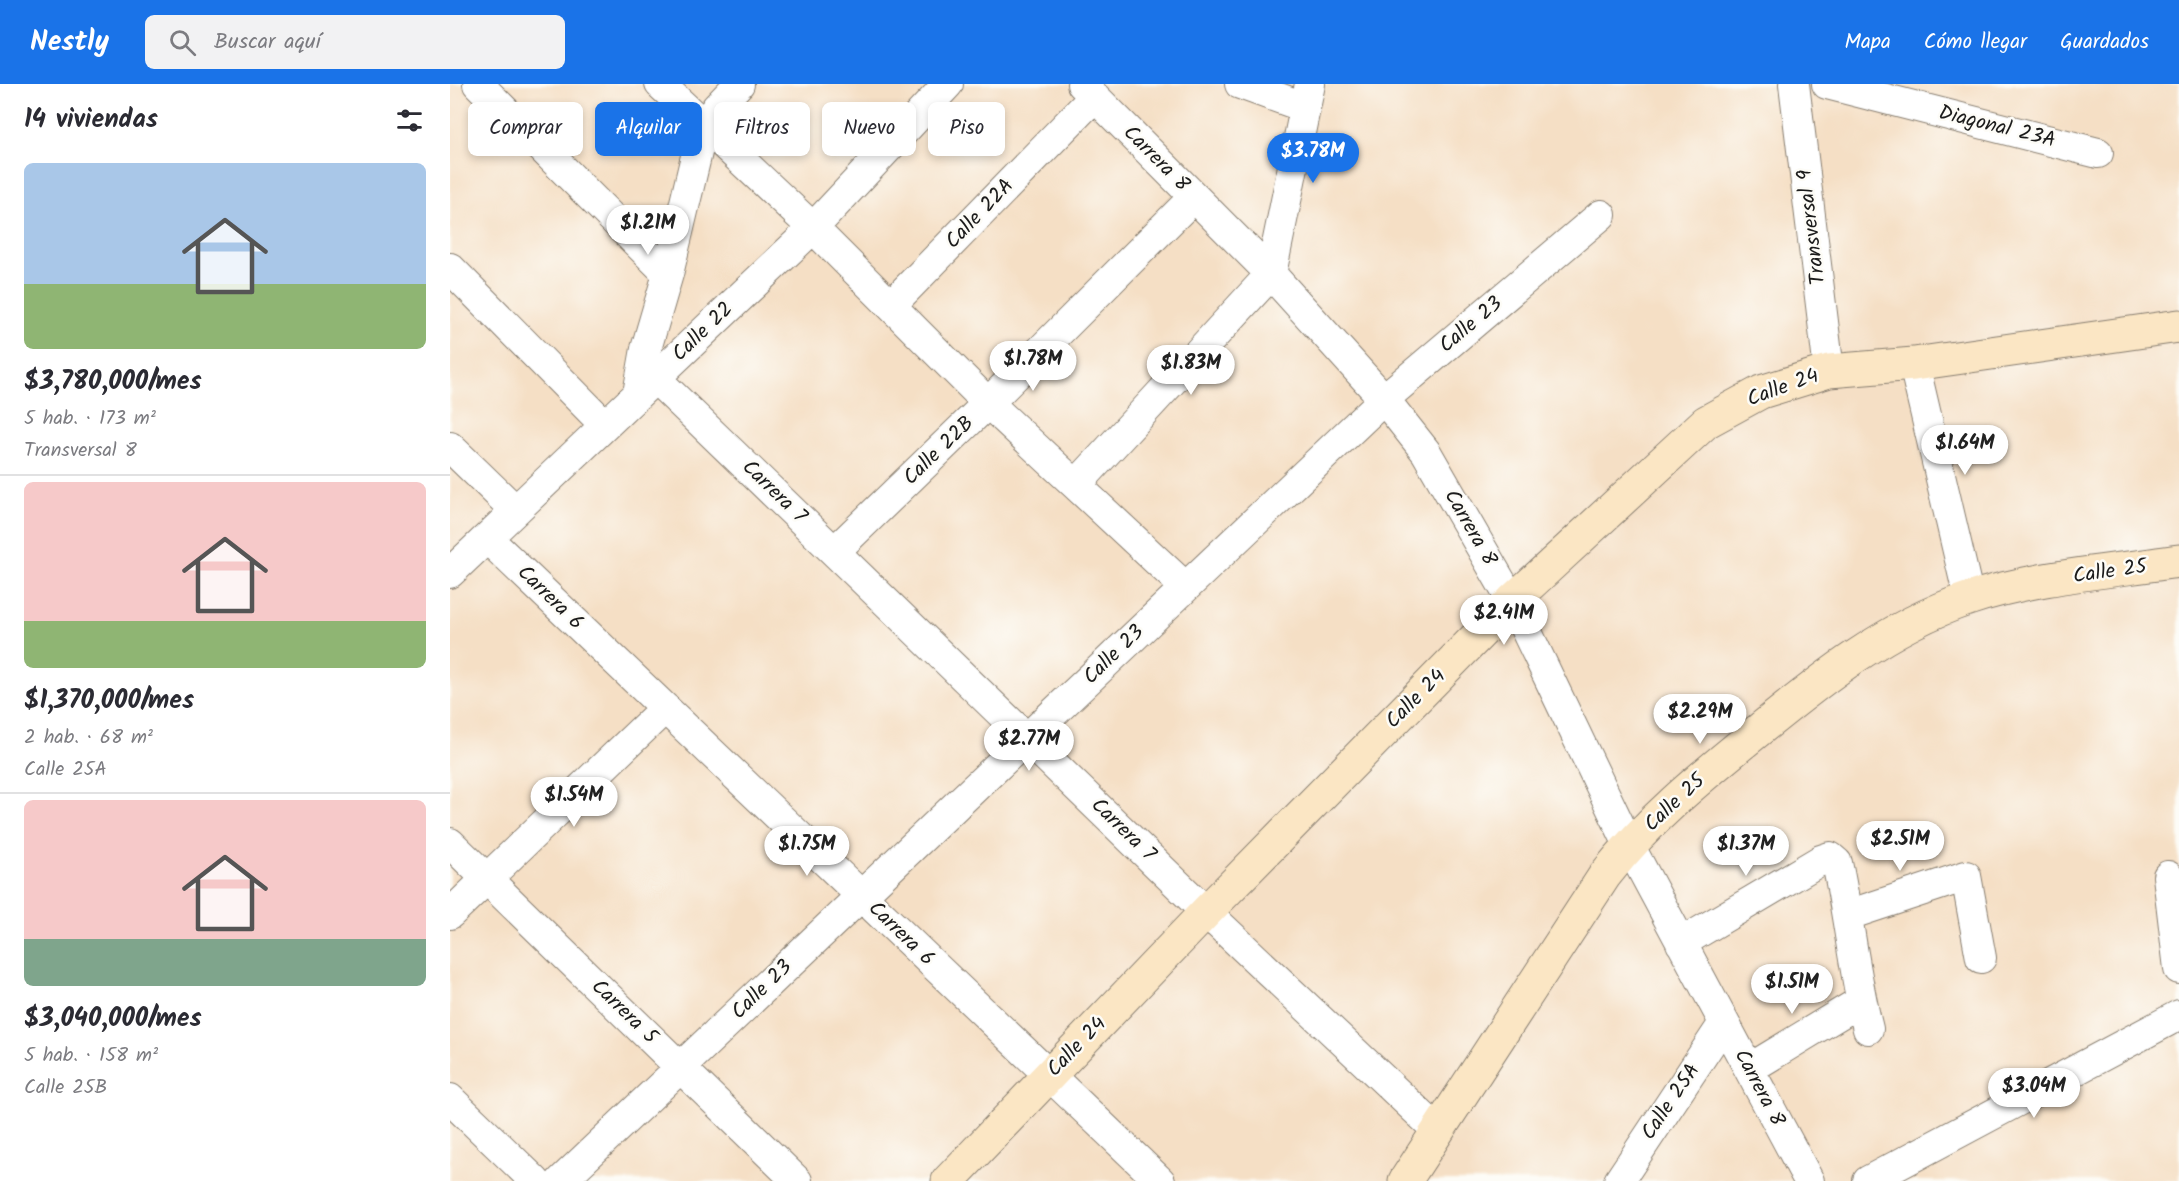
<!DOCTYPE html>
<html lang="es">
<meta charset="utf-8">
<style>
:root{--surface:#fff;--page:#f2f2f3;--text:#2b2b33;--muted:#7c7c81;--line:#e1e1e2;--accent:#1a73e8}
body{margin:0;font-family:Kalam,sans-serif;background:var(--page);color:var(--text);height:100vh;display:flex;flex-direction:column;font-size:22px;white-space:nowrap}
*{box-sizing:border-box;margin:0}
p{font-size:20px;color:var(--muted)}
.icon{flex:none;width:33px;height:33px;fill:none;stroke:currentColor;stroke-width:2;stroke-linecap:round;stroke-linejoin:round}
.map{position:relative;flex:1;overflow:hidden}
.drawer{display:flex;flex-direction:column;background:var(--surface);width:450px}
.drawer>*{flex:none}
.hud{position:absolute;left:18px;top:18px;width:570px;height:54px;display:flex;gap:12px}
.price{position:absolute;translate:-50% -51px;padding:0 14px;border-radius:21px;background:#fff;color:#222;font-size:20px;line-height:39px;filter:drop-shadow(0 2px 3px #0008)}
.price::after{content:'';position:absolute;left:50%;top:36px;width:18px;height:14px;margin-left:-9px;background:inherit;clip-path:polygon(0 0,100% 0,50% 100%)}
.price.selected{background:var(--accent);color:#fff}
ul{padding:0;list-style:none}
li{display:grid;align-content:center;gap:12px;height:318px;padding:0 24px}
li+li{border-top:2px solid var(--line)}
li span{display:grid;place-items:center;height:186px;border-radius:9px;color:#555}
li>.icon{margin-inline-start:auto}
span .icon{width:108px;height:108px;fill:#fffc;stroke-width:1}
li b{font-size:26px}
h2{display:flex;justify-content:space-between;align-items:center;height:72px;padding:0 24px;font-size:26px}
.pill{padding:0 21px;border-radius:9px;background:var(--surface);box-shadow:0 3px 9px #0003;font-size:21px;line-height:54px}
.pill.selected{background:var(--accent);color:#fff}
header{display:flex;align-items:center;gap:36px;box-sizing:border-box;height:84px;padding:0 30px;background:var(--accent);color:#fff}
header strong{font-size:28px}
nav{display:flex;gap:33px;margin-inline-start:auto;font-size:21px}
.search{width:420px;height:54px;background:var(--page);display:flex;align-items:center;gap:15px;box-sizing:border-box;padding:0 21px;border-radius:9px;color:var(--muted);font-size:22px}
main{display:flex;flex:1;min-height:0}
.map>svg:first-child{display:block}
.lines{fill:none;stroke-linecap:round;stroke-linejoin:round}
.street-casing{stroke:#887e70;stroke-width:32}
.secondary-casing{stroke:#887e70;stroke-width:35}
.street{stroke:#fff;stroke-width:30}
.secondary{stroke:#fbe6c4;stroke-width:33}
.labels{text-anchor:middle;dominant-baseline:central;stroke-width:5;stroke-linejoin:round;paint-order:stroke}
.street-label{font-size:21px;fill:#1c1c1c;stroke:#fdfcf7}
</style>
<header>
<strong>Nestly</strong>
<div class="search"><svg class="icon" aria-label="search" viewBox="0 0 24 24"><circle cx="10" cy="10" r="6"/><path d="M15 15l6 6"/></svg>Buscar aquí</div>
<nav><a>Mapa</a><a>Cómo llegar</a><a>Guardados</a></nav>
</header>
<main>
<section class="drawer">
<h2>14 viviendas<svg class="icon" aria-label="filters" viewBox="0 0 24 24"><path d="M4 7h16M4 17h16"/><circle cx="9" cy="7" r="2"/><circle cx="15" cy="17" r="2"/></svg></h2>
<ul>
<li><span style="background:linear-gradient(#a9c7e8 65%,#8fb573 0)"><svg class="icon" aria-label="home" viewBox="0 0 24 24"><path d="M3 11l9-7 9 7M6 9v11h12V9"/></svg></span><div><b>$3,780,000/mes</b><p>5 hab. · 173 m²</p><p>Transversal 8</p></div></li>
<li><span style="background:linear-gradient(#f6c9c9 75%,#8fb573 0)"><svg class="icon" aria-label="home" viewBox="0 0 24 24"><path d="M3 11l9-7 9 7M6 9v11h12V9"/></svg></span><div><b>$1,370,000/mes</b><p>2 hab. · 68 m²</p><p>Calle 25A</p></div></li>
<li><span style="background:linear-gradient(#f6c9c9 75%,#7fa58c 0)"><svg class="icon" aria-label="home" viewBox="0 0 24 24"><path d="M3 11l9-7 9 7M6 9v11h12V9"/></svg></span><div><b>$3,040,000/mes</b><p>5 hab. · 158 m²</p><p>Calle 25B</p></div></li>
</ul>
</section>
<div class="map">
<svg width="1729" height="1097" viewBox="0 0 1729 1097">
<rect width="100%" height="100%" fill="#fdfcf7"/>
<filter id="ink" filterUnits="userSpaceOnUse"><feTurbulence type="fractalNoise" baseFrequency=".0167" numOctaves="2"/><feDisplacementMap in="SourceGraphic" scale="12" xChannelSelector="R" yChannelSelector="G"/><feConvolveMatrix kernelMatrix="1 2 1 2 8 2 1 2 1" color-interpolation-filters="sRGB"/></filter>
<filter id="wash" filterUnits="userSpaceOnUse"><feTurbulence type="fractalNoise" baseFrequency=".008" numOctaves="4" result="noise"/><feDisplacementMap in="SourceGraphic" scale="24" xChannelSelector="R" yChannelSelector="G"/><feGaussianBlur stdDeviation="1.35" result="paint"/><feColorMatrix in="noise" values="0 0 0 0 0 0 0 0 0 0 0 0 0 0 0 0 0 1.4 0 .05"/><feComposite in="paint" operator="in"/></filter>
<g filter="url(#wash)">
<rect width="100%" height="100%" fill="#f5dfc5"/>
</g>
<g filter="url(#ink)">
<g class="lines">
<defs>
<path id="street" d="M 28,0 L 218,190
M 210,0 L 363,144 L 538,319 L 735,503
M 632,0 L 821,190 L 934,315 L 976,368 L 1062,517 L 1179,761 L 1359,1097
M 790,0 L 854,23
M 1344,0 L 1379,287
M 1377,0 L 1648,69
M 0,184 L 155,341
M 441,221 L 644,13
M 1464,280 L 1519,514
M 205,294 L 756,828 L 987,1046
M 188,310 L 196,265 L 218,190 L 253,43 L 267,23 L 289,0
M 0,363 L 65,426
M 626,401 L 821,190 L 860,0
M 37,454 L 710,1097
M 385,467 L 538,319 L 744,113
M 0,489 L 363,144 L 498,0
M 0,759 L 347,1097
M 1718,792 L 1729,885
M 0,830 L 215,624
M 1398,831 L 1516,792 L 1531,874
M 1231,859 L 1371,776 L 1380,773 L 1387,779 C 1399,834 1404,890 1418,945
M 1299,985 L 1411,917
M 0,1015 L 85,1097
M 111,1097 L 934,315 L 1151,131
M 1169,1097 L 1274,939
M 1418,1097 L 1729,931"/>
<path id="secondary" d="M 498,1097 L 756,828 L 1062,517 L 1256,338 L 1311,308 L 1379,287 L 1464,280 L 1729,242
M 955,1097 L 1155,791 C 1197,737 1251,693 1304,650 C 1369,597 1437,542 1518,515 C 1582,493 1662,487 1729,477"/>
</defs>
<!-- street casing -->
<use href="#street" class="street-casing"/>
<!-- secondary casing -->
<use href="#secondary" class="secondary-casing"/>
<!-- street -->
<use href="#street" class="street"/>
<!-- secondary -->
<use href="#secondary" class="secondary"/>
</g>
</g>
<g class="labels">
<!-- street labels -->
<g class="street-label">
<text transform="translate(1547 43) rotate(14)">Diagonal 23A</text>
<text transform="translate(706 75) rotate(45)">Carrera 8</text>
<text transform="translate(530 130) rotate(-46)">Calle 22A</text>
<text transform="translate(1362 143) rotate(-97)">Transversal 9</text>
<text transform="translate(1021 241) rotate(-40)">Calle 23</text>
<text transform="translate(253 248) rotate(-44)">Calle 22</text>
<text transform="translate(1333 304) rotate(-20)">Calle 24</text>
<text transform="translate(489 367) rotate(-44)">Calle 22B</text>
<text transform="translate(324 408) rotate(44)">Carrera 7</text>
<text transform="translate(1020 444) rotate(60)">Carrera 8</text>
<text transform="translate(1660 488) rotate(-8)">Calle 25</text>
<text transform="translate(100 514) rotate(44)">Carrera 6</text>
<text transform="translate(664 571) rotate(-44)">Calle 23</text>
<text transform="translate(966 615) rotate(-45)">Calle 24</text>
<text transform="translate(1225 719) rotate(-43)">Calle 25</text>
<text transform="translate(673 746) rotate(44)">Carrera 7</text>
<text transform="translate(451 850) rotate(44)">Carrera 6</text>
<text transform="translate(312 906) rotate(-44)">Calle 23</text>
<text transform="translate(174 928) rotate(44)">Carrera 5</text>
<text transform="translate(627 963) rotate(-46)">Calle 24</text>
<text transform="translate(1309 1004) rotate(62)">Carrera 8</text>
<text transform="translate(1221 1018) rotate(-56)">Calle 25A</text>
</g>
</g>
</svg>
<b class="price selected" style="left:863px;top:100px">$3.78M</b>
<b class="price" style="left:198px;top:172px">$1.21M</b>
<b class="price" style="left:583px;top:308px">$1.78M</b>
<b class="price" style="left:741px;top:312px">$1.83M</b>
<b class="price" style="left:1515px;top:392px">$1.64M</b>
<b class="price" style="left:1054px;top:562px">$2.41M</b>
<b class="price" style="left:1250px;top:661px">$2.29M</b>
<b class="price" style="left:579px;top:688px">$2.77M</b>
<b class="price" style="left:124px;top:744px">$1.54M</b>
<b class="price" style="left:1450px;top:788px">$2.51M</b>
<b class="price" style="left:357px;top:793px">$1.75M</b>
<b class="price" style="left:1296px;top:793px">$1.37M</b>
<b class="price" style="left:1342px;top:931px">$1.51M</b>
<b class="price" style="left:1584px;top:1035px">$3.04M</b>
<div class="hud">
<a class="pill">Comprar</a>
<a class="pill selected">Alquilar</a>
<a class="pill">Filtros</a>
<a class="pill">Nuevo</a>
<a class="pill">Piso</a>
</div>
</div>
</main>
